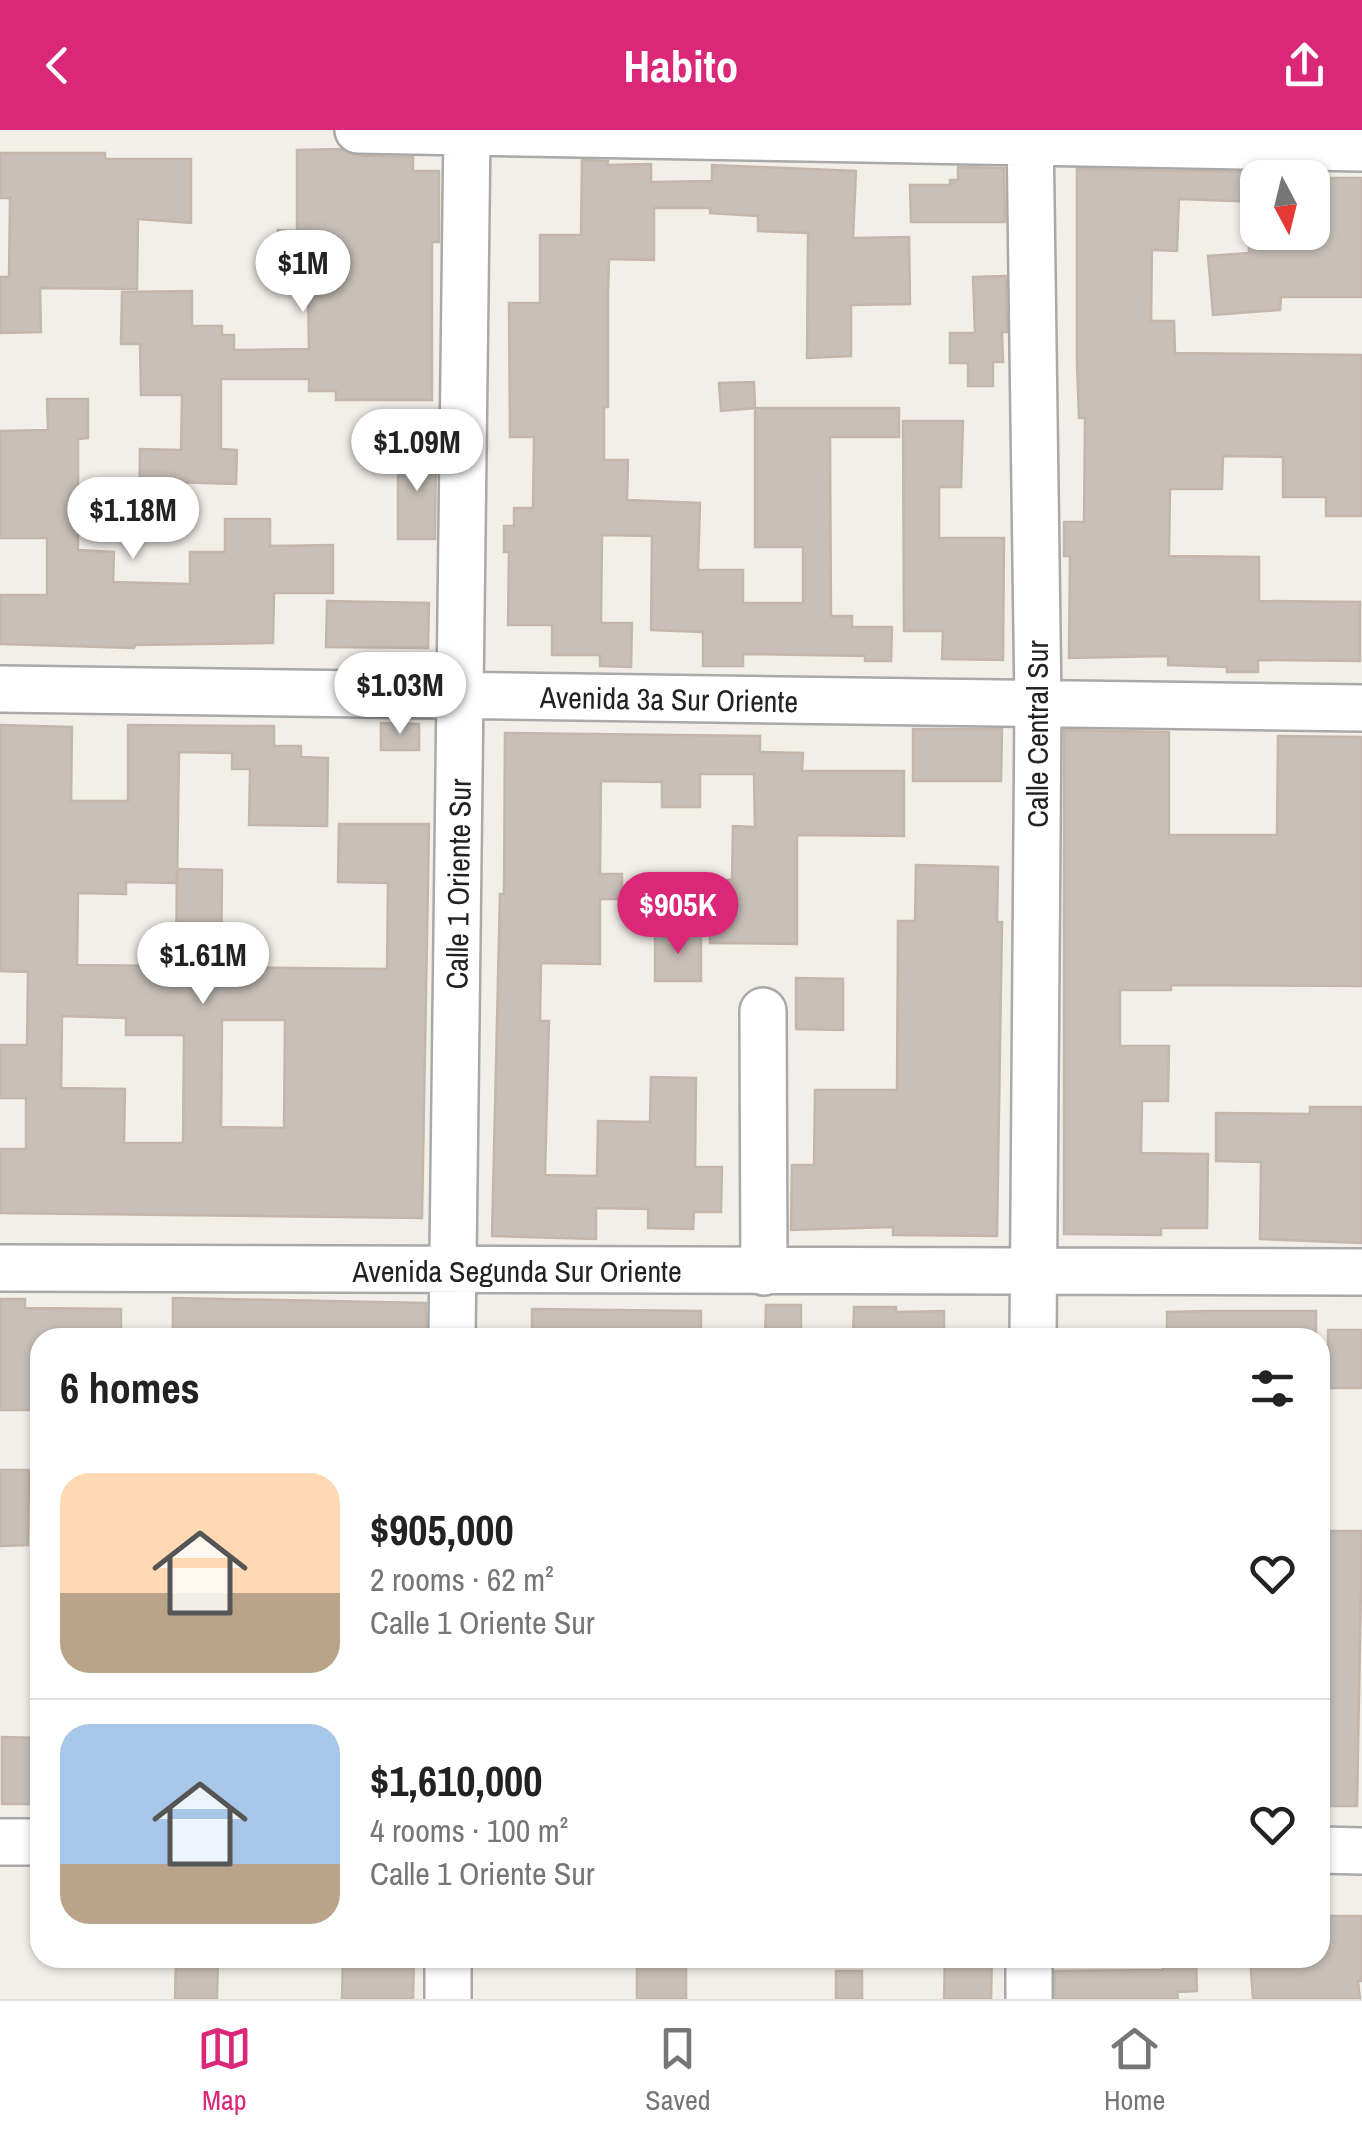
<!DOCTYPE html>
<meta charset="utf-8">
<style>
:root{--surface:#fff;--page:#f2f2f2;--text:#222;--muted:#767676;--line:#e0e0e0;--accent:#db2777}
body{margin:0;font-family:"Archivo Narrow",sans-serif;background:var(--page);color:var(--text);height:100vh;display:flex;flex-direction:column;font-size:38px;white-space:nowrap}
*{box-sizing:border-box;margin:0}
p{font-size:32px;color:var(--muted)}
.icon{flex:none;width:55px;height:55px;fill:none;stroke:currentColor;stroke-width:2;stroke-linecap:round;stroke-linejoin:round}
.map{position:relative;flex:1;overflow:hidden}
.drawer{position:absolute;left:30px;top:1198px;width:1300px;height:640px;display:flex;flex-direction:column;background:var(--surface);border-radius:30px;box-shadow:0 2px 8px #0004}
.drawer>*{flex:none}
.needle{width:65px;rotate:173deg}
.tools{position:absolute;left:1240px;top:30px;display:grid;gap:20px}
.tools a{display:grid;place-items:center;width:90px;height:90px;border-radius:20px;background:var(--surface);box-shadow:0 2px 8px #0004;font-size:50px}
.price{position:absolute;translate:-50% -85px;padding:0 22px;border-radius:35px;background:#fff;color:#222;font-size:32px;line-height:65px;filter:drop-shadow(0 2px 5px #0008)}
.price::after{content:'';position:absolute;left:50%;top:60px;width:30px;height:22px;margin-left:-15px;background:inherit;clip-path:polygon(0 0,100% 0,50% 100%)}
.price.active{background:var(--accent);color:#fff}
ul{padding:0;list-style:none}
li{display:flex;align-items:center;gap:30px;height:250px;padding:0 30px}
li+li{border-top:2px solid var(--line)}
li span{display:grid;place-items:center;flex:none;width:280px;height:200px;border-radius:30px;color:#555}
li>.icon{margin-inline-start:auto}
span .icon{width:120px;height:120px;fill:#fffc;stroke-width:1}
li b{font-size:42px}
h2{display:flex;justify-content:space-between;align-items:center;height:120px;padding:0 30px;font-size:42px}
header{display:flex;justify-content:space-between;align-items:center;height:130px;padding:0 30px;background:var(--accent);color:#fff;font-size:45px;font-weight:700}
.tabs{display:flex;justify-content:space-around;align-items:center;height:140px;border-top:2px solid var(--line);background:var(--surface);font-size:28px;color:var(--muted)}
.tabs a{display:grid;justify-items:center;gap:5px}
.tabs .active{color:var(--accent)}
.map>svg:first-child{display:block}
.building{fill:#c7bfb8;stroke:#c4b6ab;stroke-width:2.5;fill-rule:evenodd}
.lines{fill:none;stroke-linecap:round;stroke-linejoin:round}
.minor-casing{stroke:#a9a9a9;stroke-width:50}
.minor{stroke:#fff;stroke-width:45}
.labels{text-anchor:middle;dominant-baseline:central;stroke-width:8;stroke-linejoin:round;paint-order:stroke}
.street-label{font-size:30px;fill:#222;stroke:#fff}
</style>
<header><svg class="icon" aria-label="back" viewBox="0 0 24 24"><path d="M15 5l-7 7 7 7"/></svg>Habito<svg class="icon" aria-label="share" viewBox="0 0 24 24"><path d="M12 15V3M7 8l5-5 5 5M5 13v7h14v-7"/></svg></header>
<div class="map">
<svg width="1362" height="1869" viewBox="0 0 1362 1869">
<rect width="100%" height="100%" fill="#f2efe9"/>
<!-- building -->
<path class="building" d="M 341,19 L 358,26 L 413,27 L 413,41 L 439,41 L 439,112 L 432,112 L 432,270 L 336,270 L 336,261 L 309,261 L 309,249 L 221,249 L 221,319 L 237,320 L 236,354 L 173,352 L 170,401 L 139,401 L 140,319 L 181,320 L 182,265 L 141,265 L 140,214 L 121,214 L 122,162 L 192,161 L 192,196 L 222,196 L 222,205 L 234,205 L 234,220 L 309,219 L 308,159 L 285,158 L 286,139 L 276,139 L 278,100 L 297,101 L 297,20 Z
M 0,23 L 105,23 L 105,29 L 191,29 L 191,93 L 138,89 L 137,159 L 40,158 L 41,202 L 0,203 L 0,147 L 9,147 L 10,68 L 0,68 Z
M 582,30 L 608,31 L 607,35 L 651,34 L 651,52 L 712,51 L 712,35 L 856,41 L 853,108 L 909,107 L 910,174 L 851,175 L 851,226 L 807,228 L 808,103 L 758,101 L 758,86 L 710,83 L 710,78 L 654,78 L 654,130 L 609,129 L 608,162 L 608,277 L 604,277 L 604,330 L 628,330 L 627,370 L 700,373 L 698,440 L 743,440 L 743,473 L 803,473 L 803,417 L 755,417 L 755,278 L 899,278 L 899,307 L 830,307 L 831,486 L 852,486 L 852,497 L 892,497 L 891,531 L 865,531 L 865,526 L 743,524 L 743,536 L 703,536 L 703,502 L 651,500 L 652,406 L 602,405 L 601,493 L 632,493 L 631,537 L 600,536 L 600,525 L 552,525 L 552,495 L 508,495 L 509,422 L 504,422 L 504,396 L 514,396 L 514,378 L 533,378 L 534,307 L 510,307 L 509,173 L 540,173 L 540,105 L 581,105 Z
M 958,37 L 1004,38 L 1005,92 L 911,92 L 910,55 L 950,55 L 950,50 L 958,50 Z
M 1077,39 L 1258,42 L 1258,72 L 1179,69 L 1177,121 L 1152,120 L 1151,191 L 1174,191 L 1175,223 L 1362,225 L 1362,386 L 1326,386 L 1326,367 L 1283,367 L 1283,327 L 1223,326 L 1222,359 L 1170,359 L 1169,426 L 1259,427 L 1259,471 L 1360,472 L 1360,531 L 1258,530 L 1258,542 L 1227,542 L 1227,537 L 1168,535 L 1168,526 L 1069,528 L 1070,426 L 1064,426 L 1064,392 L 1084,392 L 1085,288 L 1079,288 L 1077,233 Z
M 1312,48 L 1362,48 L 1362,167 L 1281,167 L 1280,180 L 1213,185 L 1208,126 L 1249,123 L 1249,102 L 1312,102 Z
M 1006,146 L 1007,202 L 1002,202 L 1003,232 L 993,232 L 993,256 L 968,256 L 968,233 L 950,233 L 950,203 L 975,203 L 973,147 Z
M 754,252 L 755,278 L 721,281 L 719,253 Z
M 47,269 L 88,269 L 88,308 L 78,309 L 78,420 L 114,422 L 113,452 L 190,454 L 190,422 L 225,422 L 225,389 L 270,389 L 270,416 L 333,415 L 333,463 L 274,463 L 273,513 L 135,515 L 134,518 L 0,514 L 0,465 L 47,465 L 47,408 L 0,408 L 0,301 L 48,300 Z
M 903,291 L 963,291 L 961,357 L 939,357 L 939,408 L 1004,408 L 1003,530 L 942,529 L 943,501 L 904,501 Z
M 436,319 L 435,409 L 398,409 L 398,320 Z
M 327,471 L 429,473 L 428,518 L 326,517 Z
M 381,593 L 419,594 L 419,620 L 381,620 Z
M 0,595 L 72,597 L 71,671 L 128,671 L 128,595 L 274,596 L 274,616 L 301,616 L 301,627 L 328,628 L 327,696 L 249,695 L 250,639 L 232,639 L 232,623 L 179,622 L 177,753 L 126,752 L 126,764 L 78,763 L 77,835 L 176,836 L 177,739 L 222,740 L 221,837 L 387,839 L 388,753 L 338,752 L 339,694 L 429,694 L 422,1088 L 0,1083 L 0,1019 L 26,1019 L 26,968 L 0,968 L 0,915 L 27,915 L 28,842 L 0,841 ZM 62,886 L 126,888 L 126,905 L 184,905 L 183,1013 L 124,1013 L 125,959 L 61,958 ZM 222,890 L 285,890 L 284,998 L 221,997 Z
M 913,599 L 1002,599 L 1001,651 L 913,651 Z
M 1064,600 L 1169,602 L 1169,705 L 1277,705 L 1278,606 L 1362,607 L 1362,856 L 1171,855 L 1171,860 L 1120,860 L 1120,916 L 1169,916 L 1168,971 L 1142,971 L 1141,1023 L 1208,1024 L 1207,1098 L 1161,1098 L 1161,1105 L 1064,1104 Z
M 505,603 L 760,606 L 760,622 L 803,623 L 802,641 L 904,641 L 904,706 L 797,705 L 797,814 L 710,813 L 711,750 L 732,750 L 733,696 L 755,697 L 754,644 L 700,644 L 700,677 L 662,677 L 662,652 L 601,651 L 600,744 L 622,744 L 622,769 L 600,769 L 600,834 L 541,833 L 540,891 L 549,891 L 545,1045 L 597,1046 L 598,991 L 650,992 L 651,947 L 696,948 L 695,1037 L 722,1037 L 721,1082 L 694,1082 L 693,1099 L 648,1098 L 648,1079 L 596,1078 L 596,1109 L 492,1106 L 500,764 L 504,764 Z
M 916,735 L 998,737 L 997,792 L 1002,792 L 997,1106 L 893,1105 L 893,1097 L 791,1100 L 792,1035 L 814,1035 L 815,960 L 897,960 L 898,791 L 915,791 Z
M 655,803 L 701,803 L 701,851 L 655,851 Z
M 796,848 L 843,849 L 843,900 L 796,899 Z
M 1310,977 L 1362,977 L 1362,1113 L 1260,1109 L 1261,1032 L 1216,1031 L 1216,983 L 1310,984 Z
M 173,1168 L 426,1173 L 426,1208 L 173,1208 Z
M 0,1169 L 25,1169 L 25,1178 L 121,1179 L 121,1208 L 40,1208 L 40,1280 L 0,1280 Z
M 766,1175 L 801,1175 L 801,1208 L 765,1208 Z
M 854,1177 L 896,1177 L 896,1182 L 944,1181 L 944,1208 L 853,1208 Z
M 532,1179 L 701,1181 L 701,1208 L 532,1208 Z
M 1208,1181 L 1316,1181 L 1316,1208 L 1167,1208 L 1167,1182 Z
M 1328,1200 L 1362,1200 L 1362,1258 L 1328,1258 Z
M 0,1340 L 29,1340 L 28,1415 L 0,1416 Z
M 1320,1401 L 1362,1401 L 1357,1676 L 1320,1676 Z
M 2,1607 L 40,1608 L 40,1674 L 2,1674 Z
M 1320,1786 L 1362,1786 L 1362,1851 L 1358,1851 L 1360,1869 L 1253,1869 L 1250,1828 L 1320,1828 Z
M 176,1828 L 218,1828 L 217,1869 L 175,1869 Z
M 343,1828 L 414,1828 L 413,1869 L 342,1869 Z
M 637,1828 L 686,1828 L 686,1869 L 637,1869 Z
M 945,1828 L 992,1828 L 991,1869 L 944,1869 Z
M 1163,1828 L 1196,1828 L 1197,1861 L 1177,1862 L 1178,1869 L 1055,1869 L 1055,1841 L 1163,1840 Z
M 836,1841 L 862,1841 L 862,1869 L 836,1869 Z"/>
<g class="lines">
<defs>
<path id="minor" d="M 358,0 L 1362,18
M 1030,0 L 1038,574 L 1033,1208
M 0,559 L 1362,578
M 763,881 L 764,1142
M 0,1138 L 1362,1142
M 452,1208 L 467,0
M 0,1712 L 40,1712
M 1320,1720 L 1362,1721
M 448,1828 L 448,1869
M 1029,1828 L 1029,1869"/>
</defs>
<!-- minor casing -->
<use href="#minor" class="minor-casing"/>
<!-- minor -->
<use href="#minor" class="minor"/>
</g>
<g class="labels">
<!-- street labels -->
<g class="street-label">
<text transform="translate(669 569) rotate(1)">Avenida 3a Sur Oriente</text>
<text transform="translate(1037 604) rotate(-90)">Calle Central Sur</text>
<text transform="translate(458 754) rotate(-89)">Calle 1 Oriente Sur</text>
<text x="517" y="1141">Avenida Segunda Sur Oriente</text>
</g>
</g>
</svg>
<div class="tools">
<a><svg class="needle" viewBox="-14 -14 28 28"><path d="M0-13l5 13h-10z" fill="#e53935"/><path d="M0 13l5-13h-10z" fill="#767676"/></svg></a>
</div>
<b class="price" style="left:303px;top:185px">$1M</b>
<b class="price" style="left:417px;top:364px">$1.09M</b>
<b class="price" style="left:133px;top:432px">$1.18M</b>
<b class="price" style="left:400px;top:607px">$1.03M</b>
<b class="price active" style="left:678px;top:827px">$905K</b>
<b class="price" style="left:203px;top:877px">$1.61M</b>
<section class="drawer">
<h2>6 homes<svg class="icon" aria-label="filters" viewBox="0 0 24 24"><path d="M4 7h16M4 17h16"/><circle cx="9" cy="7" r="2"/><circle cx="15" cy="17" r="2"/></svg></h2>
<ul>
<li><span style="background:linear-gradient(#ffd9b3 60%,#b9a48a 0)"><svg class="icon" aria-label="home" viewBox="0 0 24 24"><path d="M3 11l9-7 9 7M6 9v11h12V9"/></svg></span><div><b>$905,000</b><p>2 rooms · 62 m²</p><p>Calle 1 Oriente Sur</p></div><svg class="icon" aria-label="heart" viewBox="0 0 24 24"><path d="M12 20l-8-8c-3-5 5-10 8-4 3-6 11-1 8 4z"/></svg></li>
<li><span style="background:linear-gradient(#a9c7e8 70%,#b9a48a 0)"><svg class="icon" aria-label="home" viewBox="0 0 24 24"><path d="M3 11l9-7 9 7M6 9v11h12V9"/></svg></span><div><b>$1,610,000</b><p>4 rooms · 100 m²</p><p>Calle 1 Oriente Sur</p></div><svg class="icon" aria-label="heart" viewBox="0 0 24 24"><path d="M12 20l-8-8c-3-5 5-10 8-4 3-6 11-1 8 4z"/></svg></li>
</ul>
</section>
</div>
<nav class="tabs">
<a class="active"><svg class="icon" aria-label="map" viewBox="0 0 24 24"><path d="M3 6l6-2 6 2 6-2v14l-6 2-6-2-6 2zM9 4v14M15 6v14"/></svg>Map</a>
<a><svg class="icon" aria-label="saved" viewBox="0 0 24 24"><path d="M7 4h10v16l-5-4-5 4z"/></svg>Saved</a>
<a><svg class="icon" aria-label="home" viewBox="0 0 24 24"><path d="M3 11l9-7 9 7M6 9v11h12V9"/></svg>Home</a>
</nav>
